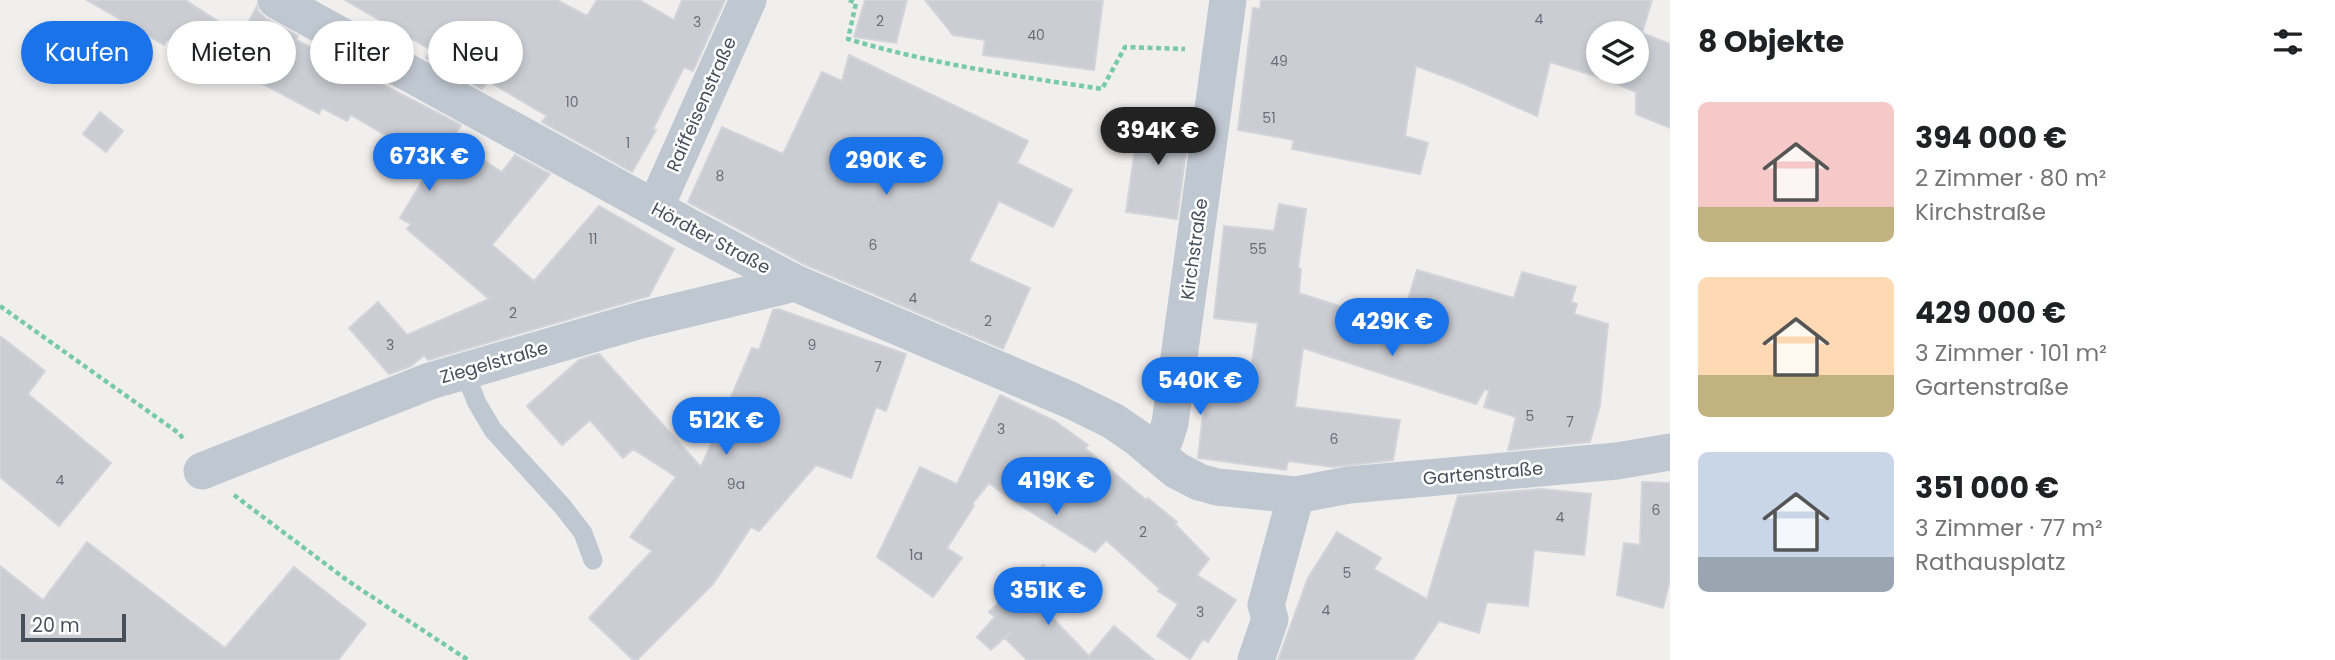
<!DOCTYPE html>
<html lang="de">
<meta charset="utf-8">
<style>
:root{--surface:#fff;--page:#f2f2f2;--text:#202124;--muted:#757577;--accent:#1a73e8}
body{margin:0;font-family:Poppins,sans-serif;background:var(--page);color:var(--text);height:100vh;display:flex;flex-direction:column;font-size:26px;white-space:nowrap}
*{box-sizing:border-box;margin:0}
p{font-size:23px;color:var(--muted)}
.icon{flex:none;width:38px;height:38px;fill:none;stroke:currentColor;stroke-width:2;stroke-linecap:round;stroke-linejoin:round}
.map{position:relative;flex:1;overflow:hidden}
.side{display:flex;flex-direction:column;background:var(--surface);width:665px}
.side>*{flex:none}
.banner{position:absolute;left:21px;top:21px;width:665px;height:63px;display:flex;gap:14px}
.fabs{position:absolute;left:1586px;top:21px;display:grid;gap:14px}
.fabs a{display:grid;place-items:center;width:63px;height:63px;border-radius:50%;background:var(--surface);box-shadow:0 4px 10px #0003;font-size:35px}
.scale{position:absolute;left:21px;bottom:18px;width:105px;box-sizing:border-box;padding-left:7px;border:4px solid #474f5b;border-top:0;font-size:19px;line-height:24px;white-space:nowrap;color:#474f5b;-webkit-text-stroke:5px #fff;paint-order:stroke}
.price{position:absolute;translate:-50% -60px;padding:0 16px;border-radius:24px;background:var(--accent);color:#fff;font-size:23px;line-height:46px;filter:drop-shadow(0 2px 4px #0008)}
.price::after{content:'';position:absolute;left:50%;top:42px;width:21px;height:16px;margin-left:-10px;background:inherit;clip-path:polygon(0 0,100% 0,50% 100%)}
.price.selected{background:#222;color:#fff}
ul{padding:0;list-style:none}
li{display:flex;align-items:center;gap:21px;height:175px;padding:0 28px}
li span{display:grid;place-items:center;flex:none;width:196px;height:140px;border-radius:10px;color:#555}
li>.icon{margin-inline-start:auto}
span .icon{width:84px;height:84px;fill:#fffc;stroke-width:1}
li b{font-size:30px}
h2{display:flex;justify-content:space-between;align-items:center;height:84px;padding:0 28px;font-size:30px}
.chip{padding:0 24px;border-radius:32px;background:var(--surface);box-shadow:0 4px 10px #0003;font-size:24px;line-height:63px}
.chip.selected{background:var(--accent);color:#fff}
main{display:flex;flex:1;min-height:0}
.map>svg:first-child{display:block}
.building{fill:#cbcdd3;stroke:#d3d4da;stroke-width:2;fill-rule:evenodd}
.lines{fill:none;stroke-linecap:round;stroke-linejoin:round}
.path{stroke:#78c9ab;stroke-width:4.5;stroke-dasharray:5 3.5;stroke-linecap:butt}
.service{stroke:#bfc7d0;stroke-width:19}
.minor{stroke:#bfc7d0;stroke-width:37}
.labels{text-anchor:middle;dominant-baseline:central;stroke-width:5;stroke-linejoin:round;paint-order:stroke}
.number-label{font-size:14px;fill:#686e79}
.street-label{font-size:18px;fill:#474f5b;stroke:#fff}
</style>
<main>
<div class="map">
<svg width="1670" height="660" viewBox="0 0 1670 660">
<rect width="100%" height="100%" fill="#f1efee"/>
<!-- building -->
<path class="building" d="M 87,0 L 185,0 L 241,36 L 257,6 L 258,11 L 265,18 L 298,36 L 296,40 L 461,125 L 452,140 L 502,172 L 515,155 L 550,174 L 492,245 L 534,281 L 599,206 L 674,249 L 649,296 L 428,360 L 424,355 L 411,366 L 389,374 L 349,328 L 378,302 L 407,335 L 489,299 L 407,229 L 411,224 L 400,218 L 433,163 L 351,115 L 347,121 L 322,108 L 319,114 L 226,64 L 221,73 L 168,39 L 164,45 Z
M 345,0 L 557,0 L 587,16 L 597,0 L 639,0 L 674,20 L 682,0 L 725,0 L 693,71 L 684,67 L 653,129 L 656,130 L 632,172 L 542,122 L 547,116 L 488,81 L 482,89 L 426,58 L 431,50 Z
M 865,0 L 907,0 L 896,43 L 854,37 Z
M 925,0 L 1103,0 L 1094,70 L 983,55 L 985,40 L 953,35 Z
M 1261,0 L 1652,0 L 1642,33 L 1670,44 L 1670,128 L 1636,114 L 1636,92 L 1608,80 L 1550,62 L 1537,116 L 1462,83 L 1416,66 L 1405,136 L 1428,143 L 1420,174 L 1292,149 L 1294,140 L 1238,130 L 1253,8 L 1260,9 ZM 1598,33 L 1636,33 L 1636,72 L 1598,72 Z
M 849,55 L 1028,141 L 1017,163 L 1072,190 L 1053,227 L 999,201 L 969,261 L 1030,288 L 1003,349 L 804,264 L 688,202 L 722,127 L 783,154 L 822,72 L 842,81 Z
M 100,112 L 123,131 L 106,152 L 83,134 Z
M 1140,114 L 1190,122 L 1177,219 L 1126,212 Z
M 1279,204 L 1306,209 L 1298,268 L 1301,269 L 1299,293 L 1400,326 L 1417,270 L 1514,298 L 1522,272 L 1576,287 L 1571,302 L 1577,304 L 1574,314 L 1608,324 L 1600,405 L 1590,442 L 1508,450 L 1516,417 L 1484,407 L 1489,391 L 1485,389 L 1476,404 L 1303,348 L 1295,407 L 1400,420 L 1393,460 L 1333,467 L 1288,461 L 1286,470 L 1198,458 L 1208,370 L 1250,375 L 1258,323 L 1214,318 L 1224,226 L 1274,231 Z
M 778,309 L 906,354 L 886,411 L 876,407 L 851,478 L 816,465 L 759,531 L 751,527 L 713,584 L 637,660 L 633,660 L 589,618 L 652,551 L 630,537 L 676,477 L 633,449 L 623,458 L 590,420 L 562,445 L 527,406 L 579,360 L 599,354 L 701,467 L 752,348 L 759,350 L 773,310 Z
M 0,336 L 45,371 L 28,394 L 111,463 L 59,526 L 0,477 Z
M 1000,395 L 1055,421 L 1088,445 L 1085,448 L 1146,500 L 1148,498 L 1177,522 L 1175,524 L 1209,559 L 1197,575 L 1236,600 L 1208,642 L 1203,639 L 1190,659 L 1157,636 L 1178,604 L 1158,591 L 1160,589 L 1106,540 L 1095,552 L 1009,498 L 989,483 L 972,504 L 974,506 L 947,548 L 962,558 L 933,597 L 877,557 L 920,467 L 957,484 Z
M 1642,482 L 1670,483 L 1670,580 L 1663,608 L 1617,595 L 1624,543 L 1640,545 Z
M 1541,489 L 1591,494 L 1584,555 L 1534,550 L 1528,606 L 1487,602 L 1479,633 L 1439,621 L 1413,660 L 1278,660 L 1308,578 L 1337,532 L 1381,558 L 1374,569 L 1427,599 L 1458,496 Z
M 87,542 L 225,648 L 294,567 L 366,624 L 338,660 L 0,660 L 0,566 L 43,600 Z
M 1043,565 L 1064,583 L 1041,606 L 1089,656 L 1114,626 L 1154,660 L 1027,660 L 1005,638 L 1011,632 L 991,650 L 977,637 L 995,617 L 989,612 L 1017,584 L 1022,588 Z"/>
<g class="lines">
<!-- path -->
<path class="path" d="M 849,0 L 856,3 L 848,39 C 931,64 1016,76 1102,89 L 1125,47 L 1185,49
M 0,306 L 180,434 L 184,441
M 234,495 L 348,581 L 468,660"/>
<!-- service -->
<path class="service" d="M 464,371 L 477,403 L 493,430 L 563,507 L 583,533 L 593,560"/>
<!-- minor -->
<path class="minor" d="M 276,0 L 691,228 L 795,283 L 1070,400 L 1113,421 L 1139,439 L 1176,470 L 1199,482 L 1217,487 L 1296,495 L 1349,485 L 1617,461 L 1670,452
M 655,208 L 748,0
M 1155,453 L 1165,439 L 1170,423 L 1228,0
M 202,471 L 430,381 L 641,320 L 795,283
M 1256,660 L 1270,619 L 1266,605 L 1296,495"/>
</g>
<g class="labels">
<!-- number labels -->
<g class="number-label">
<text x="1539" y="19">4</text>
<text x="880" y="21">2</text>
<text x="697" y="22">3</text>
<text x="1036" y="35">40</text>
<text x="1279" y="61">49</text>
<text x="572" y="102">10</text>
<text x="1269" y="118">51</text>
<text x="628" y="143">1</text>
<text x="720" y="176">8</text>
<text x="593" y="239">11</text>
<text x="873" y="245">6</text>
<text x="1258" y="249">55</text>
<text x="913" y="298">4</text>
<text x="513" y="313">2</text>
<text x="988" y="321">2</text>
<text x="390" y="345">3</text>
<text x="812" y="345">9</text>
<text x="878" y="367">7</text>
<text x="1530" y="416">5</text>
<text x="1570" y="422">7</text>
<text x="1001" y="429">3</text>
<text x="1334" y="439">6</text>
<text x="60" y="480">4</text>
<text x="736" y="484">9a</text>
<text x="1656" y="510">6</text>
<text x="1560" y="517">4</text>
<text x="1143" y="532">2</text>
<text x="916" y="555">1a</text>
<text x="1347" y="573">5</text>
<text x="1326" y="610">4</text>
<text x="1200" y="612">3</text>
</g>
<!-- street labels -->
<g class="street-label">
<text transform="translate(701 104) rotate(-66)">Raiffeisenstraße</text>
<text transform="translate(711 238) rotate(28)">Hördter Straße</text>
<text transform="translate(1194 249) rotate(-82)">Kirchstraße</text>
<text transform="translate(494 362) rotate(-16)">Ziegelstraße</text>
<text transform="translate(1483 473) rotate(-5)">Gartenstraße</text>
</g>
</g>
</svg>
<div class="fabs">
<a><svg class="icon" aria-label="layers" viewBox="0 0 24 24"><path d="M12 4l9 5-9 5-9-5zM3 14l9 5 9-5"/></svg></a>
</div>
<div class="scale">20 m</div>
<b class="price selected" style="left:1158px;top:167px">394K €</b>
<b class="price" style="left:429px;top:193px">673K €</b>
<b class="price" style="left:886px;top:197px">290K €</b>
<b class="price" style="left:1392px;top:358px">429K €</b>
<b class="price" style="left:1200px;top:417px">540K €</b>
<b class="price" style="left:726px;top:457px">512K €</b>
<b class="price" style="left:1056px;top:517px">419K €</b>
<b class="price" style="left:1048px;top:627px">351K €</b>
<div class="banner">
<a class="chip selected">Kaufen</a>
<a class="chip">Mieten</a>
<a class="chip">Filter</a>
<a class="chip">Neu</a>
</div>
</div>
<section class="side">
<h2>8 Objekte<svg class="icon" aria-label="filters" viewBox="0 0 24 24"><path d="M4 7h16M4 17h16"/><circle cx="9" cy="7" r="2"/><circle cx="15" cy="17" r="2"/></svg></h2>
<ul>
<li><span style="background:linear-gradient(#f6c9c9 75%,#c2b280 0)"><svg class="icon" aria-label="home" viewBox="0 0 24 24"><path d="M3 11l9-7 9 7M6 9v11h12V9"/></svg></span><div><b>394 000 €</b><p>2 Zimmer · 80 m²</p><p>Kirchstraße</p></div></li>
<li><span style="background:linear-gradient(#ffd9b3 70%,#c2b280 0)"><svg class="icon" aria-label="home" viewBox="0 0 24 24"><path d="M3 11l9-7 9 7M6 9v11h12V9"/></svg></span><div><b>429 000 €</b><p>3 Zimmer · 101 m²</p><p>Gartenstraße</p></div></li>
<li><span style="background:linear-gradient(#c9d6e8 75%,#9aa5b1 0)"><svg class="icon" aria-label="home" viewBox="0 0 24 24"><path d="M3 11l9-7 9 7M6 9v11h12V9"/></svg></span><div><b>351 000 €</b><p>3 Zimmer · 77 m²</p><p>Rathausplatz</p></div></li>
</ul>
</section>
</main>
